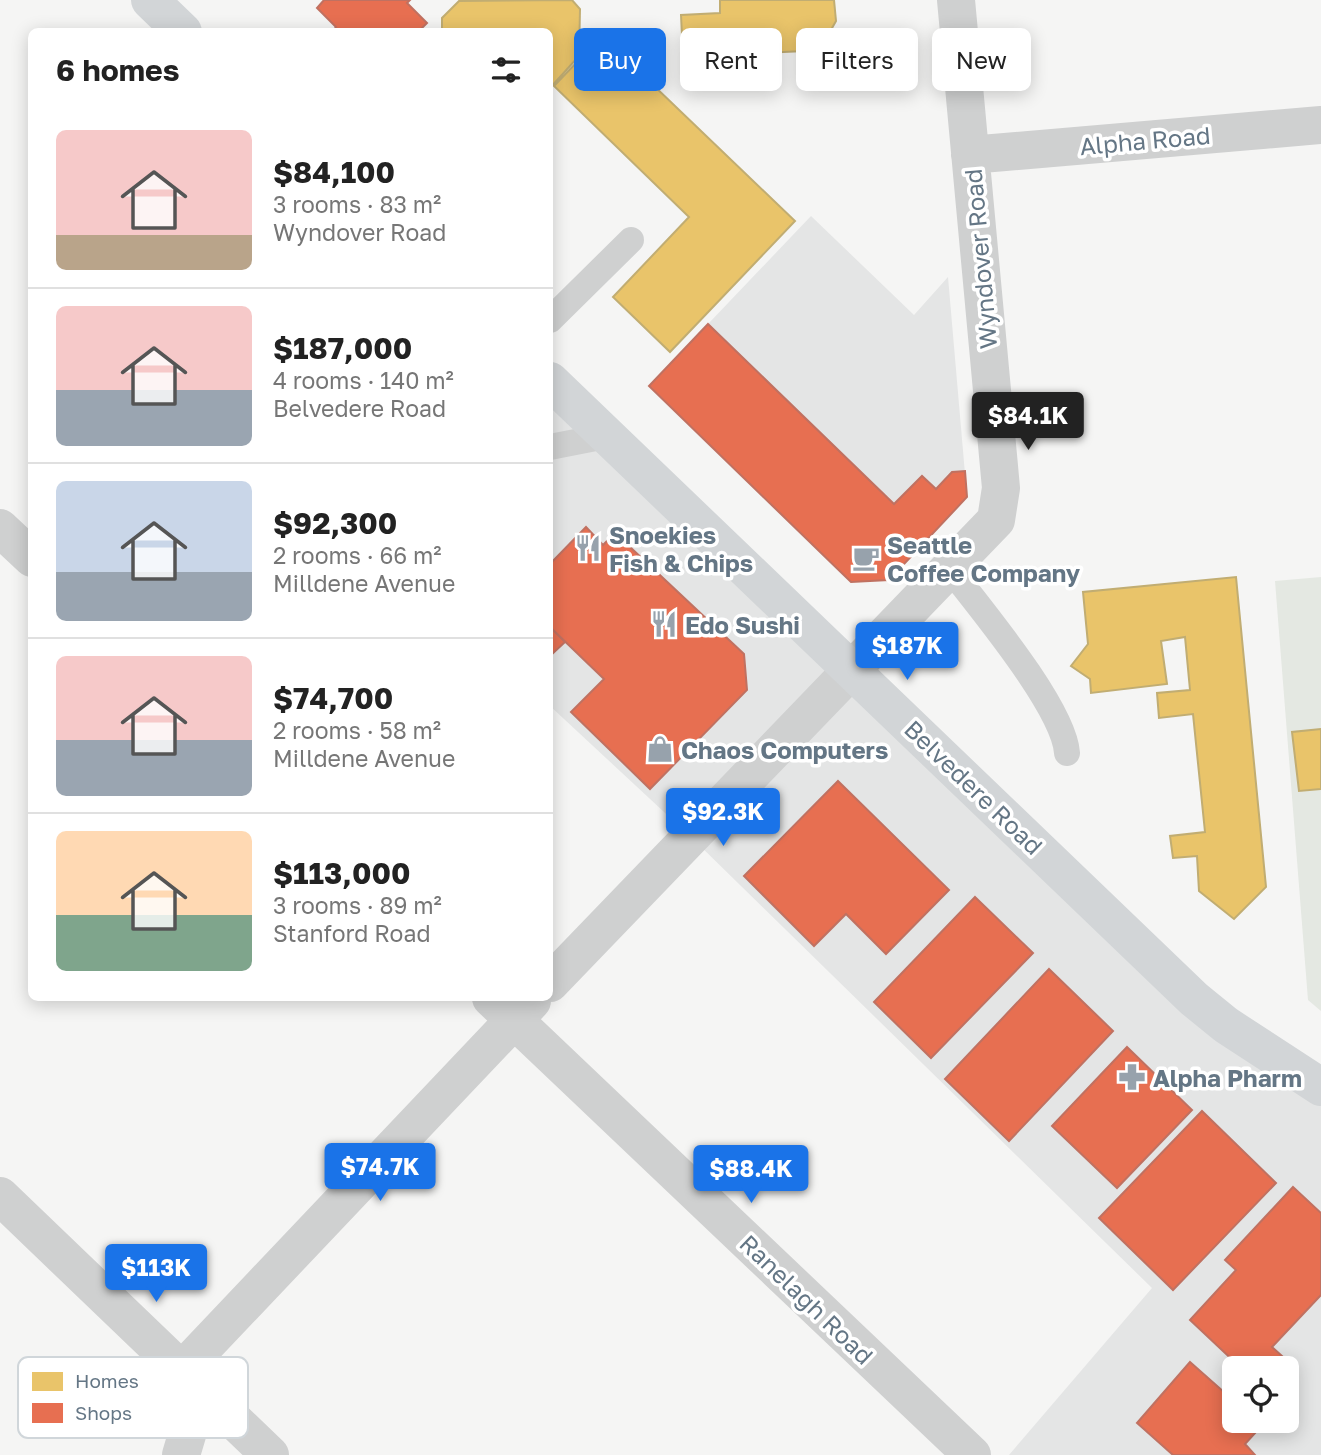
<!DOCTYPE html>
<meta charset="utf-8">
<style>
:root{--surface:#fff;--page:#f6f6f6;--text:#222;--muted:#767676;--line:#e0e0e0;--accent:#1a73e8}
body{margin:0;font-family:"Golos Text",sans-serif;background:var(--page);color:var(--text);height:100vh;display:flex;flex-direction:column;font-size:26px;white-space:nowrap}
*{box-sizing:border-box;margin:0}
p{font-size:23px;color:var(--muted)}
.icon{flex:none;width:38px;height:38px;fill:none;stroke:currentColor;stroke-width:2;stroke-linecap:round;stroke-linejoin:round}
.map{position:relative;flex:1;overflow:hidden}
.panel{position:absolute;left:28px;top:28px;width:525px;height:973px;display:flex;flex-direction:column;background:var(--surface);border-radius:10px;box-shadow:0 4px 18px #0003}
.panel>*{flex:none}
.hud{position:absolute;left:574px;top:28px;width:640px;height:63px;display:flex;gap:14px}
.fabs{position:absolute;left:1222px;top:1356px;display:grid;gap:14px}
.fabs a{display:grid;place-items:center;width:77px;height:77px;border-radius:10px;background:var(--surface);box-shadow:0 4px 18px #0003;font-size:35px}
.price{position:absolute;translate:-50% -60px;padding:0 16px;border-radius:7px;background:var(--accent);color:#fff;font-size:23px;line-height:46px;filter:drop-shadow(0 2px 4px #0008)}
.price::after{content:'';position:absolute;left:50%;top:42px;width:21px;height:16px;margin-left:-10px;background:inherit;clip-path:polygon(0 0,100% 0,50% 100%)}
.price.active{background:#222;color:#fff}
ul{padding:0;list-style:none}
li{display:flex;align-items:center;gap:21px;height:175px;padding:0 28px}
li+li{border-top:2px solid var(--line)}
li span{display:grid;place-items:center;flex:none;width:196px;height:140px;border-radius:10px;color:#555}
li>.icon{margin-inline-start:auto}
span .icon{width:84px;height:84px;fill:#fffc;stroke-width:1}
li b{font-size:30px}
h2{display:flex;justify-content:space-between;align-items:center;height:84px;padding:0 28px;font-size:30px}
.chip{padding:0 24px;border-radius:10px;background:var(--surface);box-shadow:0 4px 18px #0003;font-size:24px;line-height:63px}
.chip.active{background:var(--accent);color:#fff}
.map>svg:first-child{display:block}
.built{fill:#e4e5e5;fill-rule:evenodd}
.green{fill:#e4e8e2}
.homes{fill:#e9c46a;stroke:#c1ad72;stroke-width:2}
.shops{fill:#e76f51;stroke:#c07161;stroke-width:2}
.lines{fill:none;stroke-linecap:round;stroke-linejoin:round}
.lane{stroke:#cfd0d0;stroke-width:26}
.street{stroke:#cfd0d0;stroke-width:38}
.secondary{stroke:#d2d5d7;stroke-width:38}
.labels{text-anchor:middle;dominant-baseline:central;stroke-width:7;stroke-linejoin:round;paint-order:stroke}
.street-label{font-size:24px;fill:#647685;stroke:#fff}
.poi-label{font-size:24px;font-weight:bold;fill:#647685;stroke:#fff;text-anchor:start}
.key{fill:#fff;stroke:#d0d6da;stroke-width:2}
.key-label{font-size:19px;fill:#647685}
</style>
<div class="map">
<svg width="1321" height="1455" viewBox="0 0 1321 1455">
<rect width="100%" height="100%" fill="#f5f5f4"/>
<!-- built -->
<path class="built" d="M 811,216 L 914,315 L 948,277 L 967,497 L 889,580 L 851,582 L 649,386 Z
M 550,381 L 852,670 L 1321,1087 L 1321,1455 L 1009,1455 L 1152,1288 L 692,838 L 550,706 ZM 1234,1368 L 1286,1368 L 1286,1421 L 1234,1421 Z"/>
<!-- green -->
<path class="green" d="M 1321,577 L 1321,1011 L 1308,1000 L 1275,581 Z"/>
<!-- homes -->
<path class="homes" d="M 572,0 L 580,9 L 579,56 L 550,88 L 550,32 L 442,32 L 442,18 L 459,1 Z
M 720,0 L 834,0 L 836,21 L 827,37 L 804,38 L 804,51 L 683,57 L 681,15 L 720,13 Z
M 602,36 L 795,221 L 670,352 L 613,297 L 689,217 L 554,86 Z
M 1236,577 L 1266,887 L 1234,919 L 1199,891 L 1197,856 L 1173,858 L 1170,836 L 1205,832 L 1193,714 L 1159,718 L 1157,693 L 1190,690 L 1185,637 L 1161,641 L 1167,684 L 1091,693 L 1090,679 L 1071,666 L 1088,644 L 1083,592 Z
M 1321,729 L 1321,789 L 1299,791 L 1292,732 Z"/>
<!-- shops -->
<path class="shops" d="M 324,0 L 410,0 L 407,3 L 427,23 L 418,32 L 332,32 L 336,27 L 317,8 Z
M 708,324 L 894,504 L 922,476 L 936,489 L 952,472 L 965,471 L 967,497 L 889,580 L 851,582 L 649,386 Z
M 586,527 L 603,545 L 615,533 L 744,654 L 747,690 L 650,789 L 571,712 L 604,679 L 550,627 L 550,564 Z
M 550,627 L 565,642 L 550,656 Z
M 838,781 L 949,890 L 886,954 L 846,914 L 814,946 L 744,876 Z
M 975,897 L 1033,953 L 931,1058 L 874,1002 Z
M 1049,969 L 1113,1031 L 1009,1141 L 945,1079 Z
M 1127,1047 L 1192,1110 L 1117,1188 L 1052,1126 Z
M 1202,1111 L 1276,1183 L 1173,1290 L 1099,1218 Z
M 1293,1187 L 1321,1213 L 1321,1295 L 1272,1347 L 1282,1356 L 1270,1368 L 1241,1368 L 1190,1320 L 1236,1270 L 1225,1260 Z
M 1190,1362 L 1234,1401 L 1234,1421 L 1266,1421 L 1245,1444 L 1255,1455 L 1173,1455 L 1137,1423 Z"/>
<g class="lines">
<!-- lane -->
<path class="lane" d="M 550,320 L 631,240
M 550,447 L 606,436
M 950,569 C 980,608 1064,708 1067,753"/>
<!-- street -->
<path class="street" d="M 970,155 L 1321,125
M 0,528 L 32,558
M 550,983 L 996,520 L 1001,488 L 956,0
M 491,998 L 972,1455
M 0,1196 L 270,1455
M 182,1370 L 532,1001
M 181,1455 L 201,1388"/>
<!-- secondary -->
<path class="secondary" d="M 150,0 L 183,32
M 550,381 L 1194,999 L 1226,1025 L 1321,1087"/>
</g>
<!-- icons -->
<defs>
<symbol id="restaurant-bare" viewBox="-9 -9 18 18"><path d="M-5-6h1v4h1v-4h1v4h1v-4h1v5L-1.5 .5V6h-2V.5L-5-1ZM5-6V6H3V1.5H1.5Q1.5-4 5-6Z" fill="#97a2ac" stroke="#fff" stroke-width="2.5" paint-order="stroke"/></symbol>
<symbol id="cafe-bare" viewBox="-9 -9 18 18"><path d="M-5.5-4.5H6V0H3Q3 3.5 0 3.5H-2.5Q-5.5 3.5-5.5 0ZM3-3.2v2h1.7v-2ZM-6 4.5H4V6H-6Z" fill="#97a2ac" stroke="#fff" stroke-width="2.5" paint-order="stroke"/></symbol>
<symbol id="shop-bare" viewBox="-9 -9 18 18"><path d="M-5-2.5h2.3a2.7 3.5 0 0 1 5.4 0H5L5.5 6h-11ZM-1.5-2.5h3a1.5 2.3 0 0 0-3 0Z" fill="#97a2ac" stroke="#fff" stroke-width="2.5" paint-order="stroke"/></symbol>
<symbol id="pharmacy-bare" viewBox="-9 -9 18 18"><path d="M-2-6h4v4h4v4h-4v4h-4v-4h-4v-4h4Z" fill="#97a2ac" stroke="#fff" stroke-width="2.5" paint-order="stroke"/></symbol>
</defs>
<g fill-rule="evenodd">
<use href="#restaurant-bare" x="569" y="529" width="38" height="38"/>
<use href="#cafe-bare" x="847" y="539" width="38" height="38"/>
<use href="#restaurant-bare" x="645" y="605" width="38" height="38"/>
<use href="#shop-bare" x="641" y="730" width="38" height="38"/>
<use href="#pharmacy-bare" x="1113" y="1058" width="38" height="38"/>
</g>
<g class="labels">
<!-- street labels -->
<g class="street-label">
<text transform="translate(1145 140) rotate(-5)">Alpha Road</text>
<text transform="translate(980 259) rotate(-95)">Wyndover Road</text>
<text transform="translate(974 787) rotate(44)">Belvedere Road</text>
<text transform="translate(807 1299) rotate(44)">Ranelagh Road</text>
</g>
<!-- poi labels -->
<g class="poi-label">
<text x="609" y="534">Snoekies<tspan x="609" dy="28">Fish &amp; Chips</tspan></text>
<text x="887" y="544">Seattle<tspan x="887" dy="28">Coffee Company</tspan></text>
<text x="685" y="624">Edo Sushi</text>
<text x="681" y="749">Chaos Computers</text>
<text x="1153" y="1077">Alpha Pharm</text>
</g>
</g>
<!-- legend -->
<rect x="18" y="1357" width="230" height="81" rx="10" class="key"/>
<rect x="32" y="1372" width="31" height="19" fill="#e9c46a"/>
<rect x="32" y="1403" width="31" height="20" fill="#e76f51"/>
<g class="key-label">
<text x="75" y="1388">Homes</text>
<text x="75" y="1420">Shops</text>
</g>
</svg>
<div class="fabs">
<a><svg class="icon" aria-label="locate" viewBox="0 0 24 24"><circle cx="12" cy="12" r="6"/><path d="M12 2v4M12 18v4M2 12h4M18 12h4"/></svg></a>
</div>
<b class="price active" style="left:1028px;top:452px">$84.1K</b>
<b class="price" style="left:907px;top:682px">$187K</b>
<b class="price" style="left:723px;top:848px">$92.3K</b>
<b class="price" style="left:380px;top:1203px">$74.7K</b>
<b class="price" style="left:751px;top:1205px">$88.4K</b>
<b class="price" style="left:156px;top:1304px">$113K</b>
<div class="hud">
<a class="chip active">Buy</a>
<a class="chip">Rent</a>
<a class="chip">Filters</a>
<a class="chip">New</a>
</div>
<section class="panel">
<h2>6 homes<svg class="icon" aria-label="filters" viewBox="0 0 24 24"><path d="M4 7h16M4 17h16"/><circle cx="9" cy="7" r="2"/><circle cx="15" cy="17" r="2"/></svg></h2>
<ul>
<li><span style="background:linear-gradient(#f6c9c9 75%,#b9a48a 0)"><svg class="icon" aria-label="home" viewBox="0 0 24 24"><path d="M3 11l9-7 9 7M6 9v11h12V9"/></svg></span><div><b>$84,100</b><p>3 rooms · 83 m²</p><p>Wyndover Road</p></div></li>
<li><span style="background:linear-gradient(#f6c9c9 60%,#9aa5b1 0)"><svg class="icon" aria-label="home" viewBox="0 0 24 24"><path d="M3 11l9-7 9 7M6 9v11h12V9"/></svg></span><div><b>$187,000</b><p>4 rooms · 140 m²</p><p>Belvedere Road</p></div></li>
<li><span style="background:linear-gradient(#c9d6e8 65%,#9aa5b1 0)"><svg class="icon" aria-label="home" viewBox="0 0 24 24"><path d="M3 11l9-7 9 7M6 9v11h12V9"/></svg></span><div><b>$92,300</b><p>2 rooms · 66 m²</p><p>Milldene Avenue</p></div></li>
<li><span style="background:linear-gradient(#f6c9c9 60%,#9aa5b1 0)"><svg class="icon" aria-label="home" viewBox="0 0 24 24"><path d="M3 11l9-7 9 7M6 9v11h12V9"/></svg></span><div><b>$74,700</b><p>2 rooms · 58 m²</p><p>Milldene Avenue</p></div></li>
<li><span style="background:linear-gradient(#ffd9b3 60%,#7fa58c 0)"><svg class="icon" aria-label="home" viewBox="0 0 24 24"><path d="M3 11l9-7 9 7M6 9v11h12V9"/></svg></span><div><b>$113,000</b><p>3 rooms · 89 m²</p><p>Stanford Road</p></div></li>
</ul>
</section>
</div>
